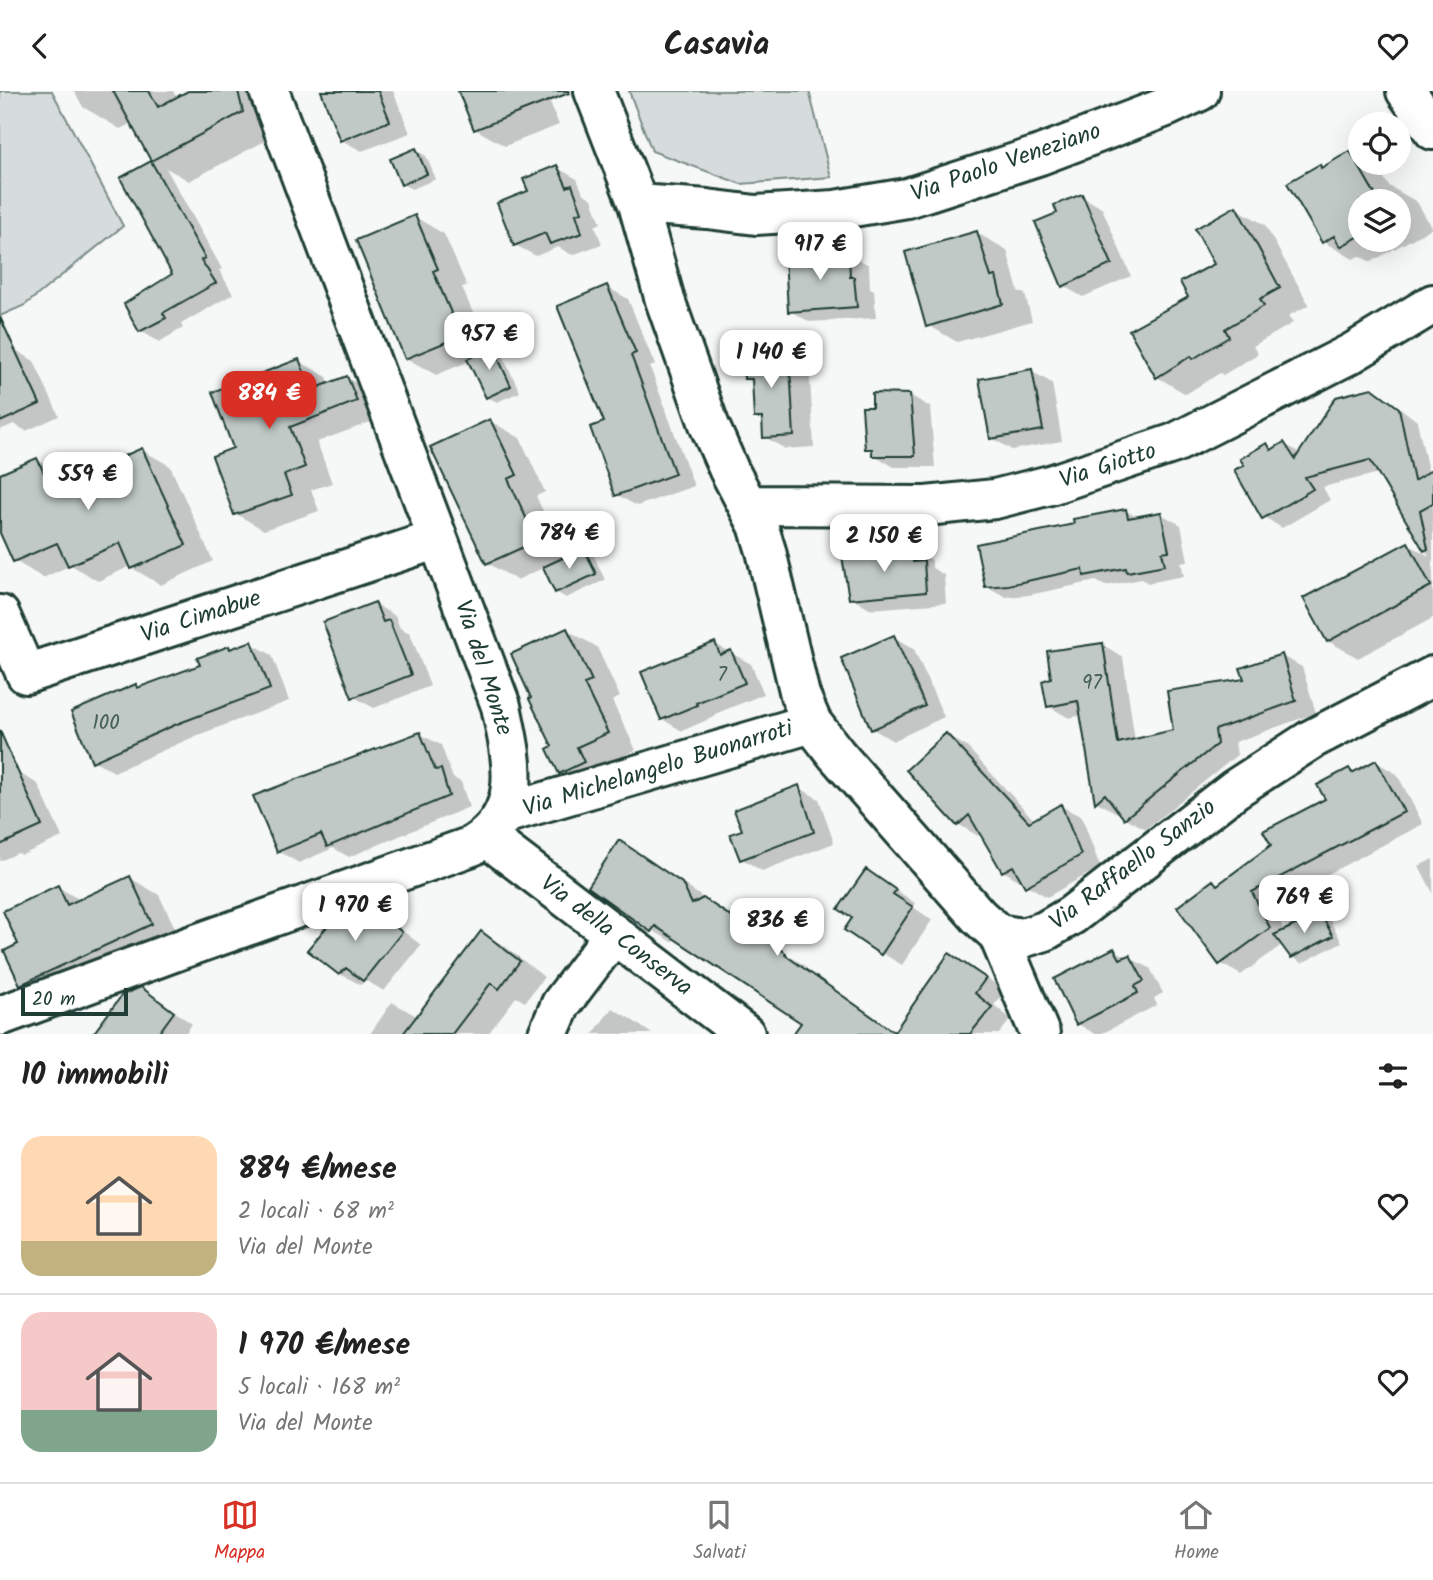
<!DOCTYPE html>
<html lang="it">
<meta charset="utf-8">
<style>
:root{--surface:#fff;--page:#f6f6f6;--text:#222;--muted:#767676;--line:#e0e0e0;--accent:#d93025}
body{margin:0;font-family:Kalam,sans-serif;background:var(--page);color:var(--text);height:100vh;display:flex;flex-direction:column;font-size:26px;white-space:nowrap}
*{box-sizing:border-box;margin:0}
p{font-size:23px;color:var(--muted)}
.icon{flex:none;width:38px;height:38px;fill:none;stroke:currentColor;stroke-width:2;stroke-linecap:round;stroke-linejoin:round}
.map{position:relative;height:943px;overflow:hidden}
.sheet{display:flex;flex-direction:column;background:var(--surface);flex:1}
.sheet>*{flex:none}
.controls{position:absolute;left:1348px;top:21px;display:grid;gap:14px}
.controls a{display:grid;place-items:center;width:63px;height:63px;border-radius:50%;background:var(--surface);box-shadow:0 7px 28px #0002;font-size:35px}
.scale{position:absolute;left:21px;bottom:18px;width:107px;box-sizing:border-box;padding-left:7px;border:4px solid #1f3d34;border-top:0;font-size:19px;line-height:24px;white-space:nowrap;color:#1f3d34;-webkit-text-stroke:5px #fff;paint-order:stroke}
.price{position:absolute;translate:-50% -60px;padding:0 16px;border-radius:14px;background:#fff;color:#222;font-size:23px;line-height:46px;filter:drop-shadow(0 2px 4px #0008)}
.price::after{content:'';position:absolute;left:50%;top:42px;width:21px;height:16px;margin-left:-10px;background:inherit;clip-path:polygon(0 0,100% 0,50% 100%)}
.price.selected{background:var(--accent);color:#fff}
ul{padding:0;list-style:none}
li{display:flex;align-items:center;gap:21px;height:175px;padding:0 21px}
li+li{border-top:2px solid var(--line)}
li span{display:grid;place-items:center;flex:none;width:196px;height:140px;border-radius:21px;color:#555}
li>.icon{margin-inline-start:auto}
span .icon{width:84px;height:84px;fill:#fffc;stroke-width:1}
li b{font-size:30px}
h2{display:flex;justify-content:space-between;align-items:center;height:84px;padding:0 21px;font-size:30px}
header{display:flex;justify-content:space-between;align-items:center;height:91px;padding:0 21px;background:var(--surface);font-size:32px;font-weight:600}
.menu{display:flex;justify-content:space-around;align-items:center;height:98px;border-top:2px solid var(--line);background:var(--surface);font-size:19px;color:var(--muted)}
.menu a{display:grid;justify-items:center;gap:4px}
.menu .selected{color:var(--accent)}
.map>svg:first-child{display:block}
.green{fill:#d6dcdb;stroke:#7a8c88;stroke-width:2}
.shadow{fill:#0003;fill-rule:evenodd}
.building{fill:#c0c9c6;stroke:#1f3d34;stroke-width:2}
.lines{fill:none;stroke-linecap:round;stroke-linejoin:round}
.minor-casing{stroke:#1f3d34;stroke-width:44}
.minor{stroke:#fff;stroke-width:38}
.labels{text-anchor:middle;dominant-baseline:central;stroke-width:5;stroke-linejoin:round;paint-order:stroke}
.number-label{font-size:21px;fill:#476058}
.street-label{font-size:24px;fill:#1f3d34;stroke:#fff}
</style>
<header><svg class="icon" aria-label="back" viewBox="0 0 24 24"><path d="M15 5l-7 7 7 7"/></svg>Casavia<svg class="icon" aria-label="heart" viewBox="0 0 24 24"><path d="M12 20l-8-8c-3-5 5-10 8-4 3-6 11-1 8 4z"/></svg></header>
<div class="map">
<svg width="1433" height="943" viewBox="0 0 1433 943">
<rect width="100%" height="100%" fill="#f6f7f7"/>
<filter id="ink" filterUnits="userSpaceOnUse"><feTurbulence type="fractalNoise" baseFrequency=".0143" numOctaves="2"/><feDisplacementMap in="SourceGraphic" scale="14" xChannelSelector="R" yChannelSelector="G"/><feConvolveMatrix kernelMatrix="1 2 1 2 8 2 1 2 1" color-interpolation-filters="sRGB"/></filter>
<g filter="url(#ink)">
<!-- green -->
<path class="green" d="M 0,0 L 52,0 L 123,135 L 25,214 L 0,225 Z
M 629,0 L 809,0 L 831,86 L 741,93 L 652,60 Z"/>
<!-- shadow -->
<path class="shadow" d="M 74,0 L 173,0 L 177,8 L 191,0 L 269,0 L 280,42 L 189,90 L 166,77 L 222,178 L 219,179 L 233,203 L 181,233 L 183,237 L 159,251 L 141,240 L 174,184 L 123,87 L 153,71 L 132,32 L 120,38 L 83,16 Z
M 322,0 L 393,0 L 410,42 L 362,60 L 341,49 Z
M 460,0 L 545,0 L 559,34 L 505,55 L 475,38 Z
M 416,59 L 426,65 L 436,88 L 412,98 L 402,93 Z
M 1350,62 L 1360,68 L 1360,72 L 1367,72 L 1379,79 L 1389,95 L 1417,111 L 1432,137 L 1371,171 L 1359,165 L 1353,168 L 1324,151 L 1320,75 L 1323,77 ZM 1360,110 L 1398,110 L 1398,149 L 1360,149 Z
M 556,76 L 577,88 L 583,102 L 592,108 L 601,132 L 595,135 L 602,153 L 572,164 L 558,156 L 536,165 L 515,154 L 530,101 Z
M 1081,105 L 1102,117 L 1131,185 L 1083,206 L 1063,195 L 1059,123 Z
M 1236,117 L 1265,134 L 1309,214 L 1288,225 L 1293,232 L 1253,255 L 1258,263 L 1223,284 L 1220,282 L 1186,303 L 1157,286 L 1191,207 L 1216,174 Z
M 415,126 L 444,143 L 467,195 L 462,196 L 489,260 L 493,258 L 502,263 L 520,301 L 497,311 L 487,306 L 470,270 L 436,284 L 406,267 Z
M 977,142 L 1007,159 L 1018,200 L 1025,203 L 1032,230 L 957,251 L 928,234 Z
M 849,163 L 869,174 L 870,197 L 874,199 L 876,227 L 810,231 L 790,220 Z
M 607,196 L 628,208 L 655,274 L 650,276 L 694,395 L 637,415 L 617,404 L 606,332 Z
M 14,258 L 34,270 L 59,325 L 26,340 L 14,333 L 0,339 L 0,265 Z
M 789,259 L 809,271 L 814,356 L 785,358 L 765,346 L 764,331 L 756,326 L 754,292 L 745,287 Z
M 299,270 L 327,286 L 330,293 L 347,287 L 375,303 L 384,326 L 317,351 L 332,392 L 311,399 L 319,420 L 264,439 L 236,423 L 235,358 Z
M 1031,280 L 1052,292 L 1062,350 L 1012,359 L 992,347 Z
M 1372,299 L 1391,310 L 1417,330 L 1429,384 L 1433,387 L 1433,527 L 1358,567 L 1328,550 L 1408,453 L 1429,465 L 1379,382 L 1323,396 L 1330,409 L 1282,437 L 1264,426 L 1246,375 L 1267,354 L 1274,359 L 1284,353 L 1301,362 Z
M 910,304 L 930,316 L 935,376 L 894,376 L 874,364 L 874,361 L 866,357 L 874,318 Z
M 490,330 L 520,347 L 545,401 L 536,405 L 565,468 L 584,459 L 594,465 L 605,489 L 566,507 L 556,501 L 545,476 L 517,489 L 487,472 Z
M 142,359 L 170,375 L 213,470 L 161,494 L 132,477 L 131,475 L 98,490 L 71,474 L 43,487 L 15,470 L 0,437 L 0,385 L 37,369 L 66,385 L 68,391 Z
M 1126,420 L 1139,427 L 1161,423 L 1181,434 L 1188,470 L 1181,471 L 1184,485 L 1148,492 L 1142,488 L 1105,495 L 1096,490 L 1029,504 L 1006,506 L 986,495 L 1076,434 Z
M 911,457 L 932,469 L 932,477 L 944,484 L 946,512 L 871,518 L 851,506 Z
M 375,513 L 395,525 L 400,537 L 410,542 L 430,595 L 374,617 L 354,606 Z
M 567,539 L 597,556 L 620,606 L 612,610 L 636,659 L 606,673 L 590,699 L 560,682 L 554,656 Z
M 894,546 L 914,558 L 944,626 L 893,650 L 873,638 Z
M 251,552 L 272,564 L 289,610 L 198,644 L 114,681 L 93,669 L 136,595 L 140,598 L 202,575 L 229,557 L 233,559 Z
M 715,553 L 751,573 L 764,603 L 715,623 L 716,625 L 682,640 L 662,628 Z
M 1103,554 L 1123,566 L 1135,650 L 1175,641 L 1282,565 L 1302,576 L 1316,622 L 1235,651 L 1237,664 L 1146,738 L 1125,727 L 1120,719 L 1117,722 L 1097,711 L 1082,624 L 1069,627 L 1048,615 L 1053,589 Z
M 420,643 L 441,654 L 453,687 L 461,691 L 469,716 L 349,766 L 333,757 L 299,772 L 278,760 Z
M 947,644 L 967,656 L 1035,730 L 1061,715 L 1082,726 L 1100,776 L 1047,806 L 1003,780 L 981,742 L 978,745 L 958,733 Z
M 1376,671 L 1397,683 L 1423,733 L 1271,813 L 1285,841 L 1320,824 L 1330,830 L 1342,851 L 1302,872 L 1292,866 L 1283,853 L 1241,884 L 1220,872 L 1213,791 L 1220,794 L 1273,755 L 1327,709 L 1349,679 L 1355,682 Z
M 17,681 L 38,693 L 62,746 L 22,764 L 18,762 L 0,770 L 0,689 Z
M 798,696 L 819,708 L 834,752 L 762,780 L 742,768 L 744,740 Z
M 640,763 L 702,806 L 704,810 L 805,875 L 804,877 L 895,942 L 949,864 L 970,875 L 1005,900 L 994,914 L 1011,928 L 999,943 L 813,943 L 803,931 L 675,847 L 672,851 L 652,839 Z
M 1433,768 L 1433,802 L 1419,775 Z
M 130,787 L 159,804 L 181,849 L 51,910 L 21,893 L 21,854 L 58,796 L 82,810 Z
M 886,792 L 915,812 L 913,816 L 932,829 L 902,874 L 882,862 Z
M 370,818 L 390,830 L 421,854 L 384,900 L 365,889 L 361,894 L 340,883 L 351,823 L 361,829 Z
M 481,842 L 506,856 L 544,886 L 525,911 L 516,906 L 488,943 L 370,943 L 392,911 L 418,926 Z
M 1114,859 L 1150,877 L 1163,902 L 1154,907 L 1157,914 L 1101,943 L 1095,943 L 1078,933 Z
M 141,898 L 160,910 L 192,933 L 185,943 L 93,943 L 123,905 Z
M 612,917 L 629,927 L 652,943 L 593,943 Z"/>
<!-- building -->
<path class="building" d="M 113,0 L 149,0 L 158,16 L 188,0 L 238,0 L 243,21 L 151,70 Z
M 321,0 L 378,0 L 390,30 L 340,50 Z
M 458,0 L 569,0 L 569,2 L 474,39 Z
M 416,57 L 427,83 L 401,94 L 390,68 Z
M 1350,60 L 1379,110 L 1360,110 L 1360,145 L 1340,156 L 1334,145 L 1322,152 L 1287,92 L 1320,73 L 1321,77 Z
M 151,70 L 205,167 L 201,169 L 216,192 L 163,222 L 166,227 L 139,241 L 124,213 L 172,183 L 120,87 Z
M 557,74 L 567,96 L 572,94 L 582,121 L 576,123 L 582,142 L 550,153 L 545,142 L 514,155 L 497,112 L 528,100 L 523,88 Z
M 1082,103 L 1112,173 L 1062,196 L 1035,131 L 1057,122 L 1054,114 Z
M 1236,115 L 1280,197 L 1260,208 L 1264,215 L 1225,238 L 1229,246 L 1193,268 L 1191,265 L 1156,287 L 1129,239 L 1188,206 L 1180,191 L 1214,173 L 1195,138 Z
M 415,124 L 438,178 L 433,180 L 461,245 L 405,268 L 356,149 Z
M 977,140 L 991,186 L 996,185 L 1003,213 L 926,236 L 905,161 Z
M 849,161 L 850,186 L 854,186 L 857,216 L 788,221 L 785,165 Z
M 607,194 L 636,262 L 631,264 L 675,383 L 615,405 L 590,336 L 604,331 L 557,215 Z
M 0,226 L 40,313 L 0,331 Z
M 493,256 L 511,295 L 486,307 L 467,268 Z
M 789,257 L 794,345 L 763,347 L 762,327 L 754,327 L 752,288 L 744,288 L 742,260 Z
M 299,268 L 311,299 L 347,285 L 357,310 L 290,336 L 305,376 L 284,384 L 292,404 L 234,424 L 212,365 L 233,357 L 212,301 Z
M 1032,278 L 1043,339 L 990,348 L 979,288 Z
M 1372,297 L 1399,317 L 1414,390 L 1433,378 L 1433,412 L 1420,419 L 1428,458 L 1424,460 L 1370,369 L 1305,386 L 1313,398 L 1262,428 L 1234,379 L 1244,374 L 1240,368 L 1267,352 L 1271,359 L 1284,351 L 1295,368 L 1336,306 Z
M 872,302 L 910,303 L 915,365 L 872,365 L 872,358 L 865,358 L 862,316 L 872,316 Z
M 490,328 L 517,384 L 508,388 L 537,450 L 486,473 L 430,356 Z
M 142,357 L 186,454 L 131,478 L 120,452 L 68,475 L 57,452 L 13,471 L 0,442 L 0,383 L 37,367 L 51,397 Z
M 1126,418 L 1128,427 L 1161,421 L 1169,460 L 1162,461 L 1165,474 L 1127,481 L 1126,477 L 1084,485 L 1083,478 L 1008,494 L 985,496 L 976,453 L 1074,433 L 1073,428 Z
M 1408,451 L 1431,495 L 1327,551 L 1303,507 Z
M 912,456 L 913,471 L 924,470 L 926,501 L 849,508 L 842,465 L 877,462 L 883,457 Z
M 584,457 L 596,483 L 555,502 L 543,476 Z
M 375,511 L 383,531 L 389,529 L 411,584 L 352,607 L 323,531 Z
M 567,537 L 592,590 L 584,593 L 608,642 L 577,656 L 584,671 L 559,683 L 547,658 L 552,655 L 529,608 L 531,607 L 511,563 Z
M 894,544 L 925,615 L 871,639 L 841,567 Z
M 252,550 L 270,598 L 177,633 L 92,671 L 71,621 L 136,593 L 137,597 L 200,574 L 197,567 L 229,555 L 230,558 Z
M 715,551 L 720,564 L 731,559 L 745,592 L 696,612 L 697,614 L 661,629 L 641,581 Z
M 1103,552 L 1118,652 L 1173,639 L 1167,600 L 1244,588 L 1240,577 L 1282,563 L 1296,610 L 1215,639 L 1217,653 L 1124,728 L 1105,703 L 1095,712 L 1078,610 L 1047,616 L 1042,590 L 1051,587 L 1047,560 Z
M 0,640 L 42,735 L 0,754 Z
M 420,641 L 435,679 L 441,678 L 449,705 L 327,756 L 321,743 L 277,761 L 253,705 Z
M 946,642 L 1029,731 L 1061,713 L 1081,764 L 1025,796 L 1013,775 L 1002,781 L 969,724 L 957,735 L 906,679 Z
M 1376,669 L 1404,721 L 1252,801 L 1270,837 L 1219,874 L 1177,816 L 1213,789 L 1217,794 L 1271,754 L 1263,740 L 1325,708 L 1317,694 L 1349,677 L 1352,682 Z
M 799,694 L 814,741 L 740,769 L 730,743 L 742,739 L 734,719 Z
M 619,749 L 682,792 L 692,813 L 703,807 L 786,862 L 785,864 L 894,941 L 949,862 L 986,887 L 975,902 L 992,916 L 970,943 L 793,943 L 801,932 L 655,835 L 651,841 L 588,796 Z
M 866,778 L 896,799 L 893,803 L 913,816 L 881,864 L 844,839 L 852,827 L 838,818 Z
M 130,785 L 152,833 L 20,894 L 4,860 L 18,853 L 3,820 L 58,794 L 67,814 Z
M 370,816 L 402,841 L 363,890 L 346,877 L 339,884 L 307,859 L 334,827 L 352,821 L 360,828 Z
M 1320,822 L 1333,845 L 1291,867 L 1274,844 Z
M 481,840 L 520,870 L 499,898 L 491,892 L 452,943 L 403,943 Z
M 1114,857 L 1120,868 L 1130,864 L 1144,890 L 1135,895 L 1138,902 L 1076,934 L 1054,888 Z
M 141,896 L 174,921 L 158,943 L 93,943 L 122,904 Z"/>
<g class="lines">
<defs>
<path id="minor" d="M 594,0 L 638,113 L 665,209 L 710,336 L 729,379 L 758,434 L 766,460 L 800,604 L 812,632 L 836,663 L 979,826 L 998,843 L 1022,847 L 1045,840 L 1072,824 L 1235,698 L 1312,648 L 1433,585
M 1406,0 L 1433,39
M 638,113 L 707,118 L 756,124 L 835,119 L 907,107 L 1040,64 L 1166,16 L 1200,0
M 749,414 L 926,415 L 995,408 L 1050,394 L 1175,352 L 1352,262 L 1433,213
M 0,524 L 26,583 L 438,448
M 504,723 L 812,632
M 486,746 L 745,943
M 998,843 L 1040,943
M 0,925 L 179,859 L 472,755 C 527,721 512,669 501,615 L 269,0
M 548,943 L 561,913 L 614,843"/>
</defs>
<!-- minor casing -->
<use href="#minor" class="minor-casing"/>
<!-- minor -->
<use href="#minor" class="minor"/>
</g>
</g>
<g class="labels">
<!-- number labels -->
<g class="number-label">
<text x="722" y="584">7</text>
<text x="1092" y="592">97</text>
<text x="106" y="632">100</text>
</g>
<!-- street labels -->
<g class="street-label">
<text transform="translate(1006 72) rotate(-19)">Via Paolo Veneziano</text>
<text transform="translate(1108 375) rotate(-18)">Via Giotto</text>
<text transform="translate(201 526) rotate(-18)">Via Cimabue</text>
<text transform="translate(483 577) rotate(72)">Via del Monte</text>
<text transform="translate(658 678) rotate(-17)">Via Michelangelo Buonarroti</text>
<text transform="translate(1133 774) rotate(-37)">Via Raffaello Sanzio</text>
<text transform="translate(616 845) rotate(37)">Via della Conserva</text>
</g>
</g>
</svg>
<div class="controls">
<a><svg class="icon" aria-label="locate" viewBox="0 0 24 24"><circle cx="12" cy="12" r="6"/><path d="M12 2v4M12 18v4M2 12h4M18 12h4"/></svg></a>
<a><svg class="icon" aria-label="layers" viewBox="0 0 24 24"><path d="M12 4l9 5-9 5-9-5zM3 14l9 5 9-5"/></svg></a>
</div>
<div class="scale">20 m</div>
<b class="price" style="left:820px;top:191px">917 €</b>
<b class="price" style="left:489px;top:281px">957 €</b>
<b class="price" style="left:771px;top:299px">1 140 €</b>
<b class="price selected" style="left:269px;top:340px">884 €</b>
<b class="price" style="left:88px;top:421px">559 €</b>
<b class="price" style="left:569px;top:480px">784 €</b>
<b class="price" style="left:884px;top:483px">2 150 €</b>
<b class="price" style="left:1304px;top:844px">769 €</b>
<b class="price" style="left:355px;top:852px">1 970 €</b>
<b class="price" style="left:777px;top:867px">836 €</b>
</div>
<section class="sheet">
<h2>10 immobili<svg class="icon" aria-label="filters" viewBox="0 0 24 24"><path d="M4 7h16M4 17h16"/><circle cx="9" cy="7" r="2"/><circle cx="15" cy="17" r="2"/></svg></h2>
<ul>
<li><span style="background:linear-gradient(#ffd9b3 75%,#c2b280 0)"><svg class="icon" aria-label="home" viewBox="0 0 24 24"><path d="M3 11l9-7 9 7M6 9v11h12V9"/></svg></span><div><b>884 €/mese</b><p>2 locali · 68 m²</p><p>Via del Monte</p></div><svg class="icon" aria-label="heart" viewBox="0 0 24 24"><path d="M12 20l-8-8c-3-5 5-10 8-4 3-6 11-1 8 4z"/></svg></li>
<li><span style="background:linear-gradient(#f6c9c9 70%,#7fa58c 0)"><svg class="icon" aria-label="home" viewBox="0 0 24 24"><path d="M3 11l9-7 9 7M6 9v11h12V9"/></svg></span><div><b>1 970 €/mese</b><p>5 locali · 168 m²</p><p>Via del Monte</p></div><svg class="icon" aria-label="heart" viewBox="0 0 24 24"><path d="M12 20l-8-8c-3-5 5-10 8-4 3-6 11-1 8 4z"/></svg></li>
</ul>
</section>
<nav class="menu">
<a class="selected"><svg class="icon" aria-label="map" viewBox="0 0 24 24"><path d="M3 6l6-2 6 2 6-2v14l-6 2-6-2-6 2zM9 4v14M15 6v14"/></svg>Mappa</a>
<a><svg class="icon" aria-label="saved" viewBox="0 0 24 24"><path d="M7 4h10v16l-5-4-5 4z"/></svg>Salvati</a>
<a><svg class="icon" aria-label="home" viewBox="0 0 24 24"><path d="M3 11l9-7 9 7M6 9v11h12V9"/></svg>Home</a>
</nav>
